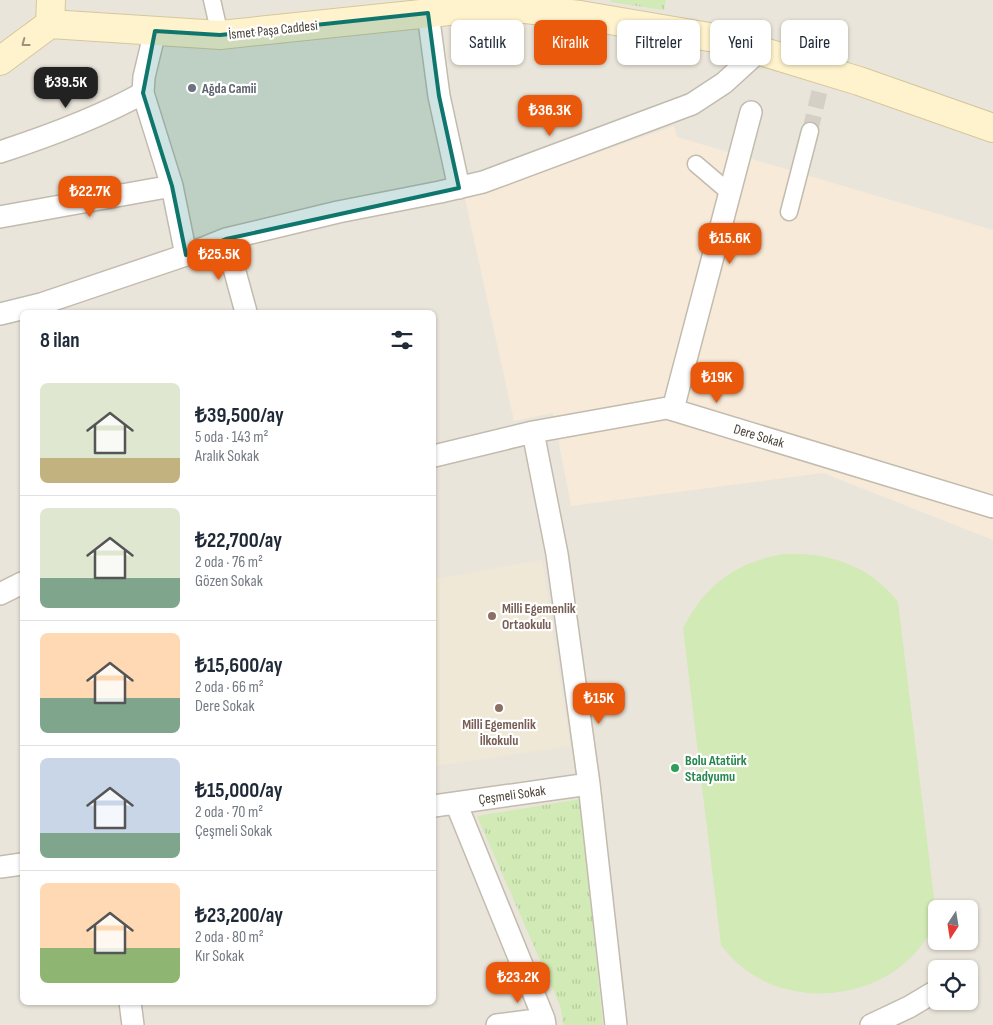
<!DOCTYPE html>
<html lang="tr">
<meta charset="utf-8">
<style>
:root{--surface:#fff;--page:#f2f2f3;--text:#1f2937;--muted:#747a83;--line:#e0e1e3;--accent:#ea580c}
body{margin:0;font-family:"Sofia Sans Condensed",sans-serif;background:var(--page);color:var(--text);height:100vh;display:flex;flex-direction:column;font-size:19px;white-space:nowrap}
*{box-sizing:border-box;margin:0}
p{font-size:16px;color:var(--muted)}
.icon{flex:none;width:28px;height:28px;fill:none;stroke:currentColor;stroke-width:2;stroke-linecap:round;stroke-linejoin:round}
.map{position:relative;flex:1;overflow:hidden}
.drawer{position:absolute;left:20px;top:310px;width:416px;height:695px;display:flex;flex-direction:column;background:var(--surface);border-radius:8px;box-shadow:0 1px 4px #0004}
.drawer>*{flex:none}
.top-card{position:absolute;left:451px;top:20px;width:466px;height:45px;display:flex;gap:10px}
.needle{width:32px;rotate:192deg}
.buttons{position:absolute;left:928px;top:900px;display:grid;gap:10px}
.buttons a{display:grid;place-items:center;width:50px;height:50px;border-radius:8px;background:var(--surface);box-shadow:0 1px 4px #0004;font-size:25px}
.price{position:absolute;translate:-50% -42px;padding:0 11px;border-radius:10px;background:var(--accent);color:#fff;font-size:16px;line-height:32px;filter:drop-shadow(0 1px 2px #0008)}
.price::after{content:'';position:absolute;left:50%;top:30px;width:15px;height:11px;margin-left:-8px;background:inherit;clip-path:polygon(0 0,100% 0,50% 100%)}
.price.active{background:#222;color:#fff}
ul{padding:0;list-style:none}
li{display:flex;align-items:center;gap:15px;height:125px;padding:0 20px}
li+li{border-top:1px solid var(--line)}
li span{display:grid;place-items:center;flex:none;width:140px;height:100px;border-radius:8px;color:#555}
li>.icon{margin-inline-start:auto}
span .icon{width:60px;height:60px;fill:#fffc;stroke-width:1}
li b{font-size:21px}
h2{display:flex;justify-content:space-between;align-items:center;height:60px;padding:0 20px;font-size:21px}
.pill{padding:0 18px;border-radius:8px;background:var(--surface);box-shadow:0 1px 4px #0004;font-size:18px;line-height:45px}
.pill.active{background:var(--accent);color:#fff}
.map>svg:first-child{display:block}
.residential{fill:#eae5da;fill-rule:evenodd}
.commercial{fill:#f7ead8}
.education{fill:#efe8d6}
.grass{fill:url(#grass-tufts)}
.garden{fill:#d2eab5}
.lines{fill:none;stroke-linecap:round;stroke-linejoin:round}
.pedestrian-tunnel{stroke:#d4d0c8;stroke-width:16;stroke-dasharray:16 8;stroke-linecap:butt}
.pedestrian-casing{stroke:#c2bbae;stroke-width:19}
.minor-casing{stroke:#c2bbae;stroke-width:24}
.secondary-casing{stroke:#d6c79b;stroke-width:30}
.pedestrian{stroke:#fff;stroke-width:16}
.minor{stroke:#fff;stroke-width:21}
.secondary{stroke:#fff3cd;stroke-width:28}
.oneway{stroke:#9c937c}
.marked{fill:#0f766e;fill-opacity:0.2;stroke:#0f766e;stroke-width:4;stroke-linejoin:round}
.worship-dot{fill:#6b7280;stroke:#fff;stroke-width:2}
.education-dot{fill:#8d6e63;stroke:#fff;stroke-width:2}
.leisure-dot{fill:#2e9e5b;stroke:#fff;stroke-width:2}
.labels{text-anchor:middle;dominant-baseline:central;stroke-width:4.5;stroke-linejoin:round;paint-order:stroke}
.street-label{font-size:14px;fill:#4b4439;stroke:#fff}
.worship-label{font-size:14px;font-weight:bold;fill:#5b616d;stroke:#fff;text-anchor:start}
.education-label{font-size:14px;font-weight:bold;fill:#785e54;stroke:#fff;text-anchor:start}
.leisure-label{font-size:14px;font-weight:bold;fill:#27864d;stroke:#fff;text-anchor:start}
</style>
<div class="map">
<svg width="993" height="1025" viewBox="0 0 993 1025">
<defs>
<pattern id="grass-tufts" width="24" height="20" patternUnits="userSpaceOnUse" patternTransform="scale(1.25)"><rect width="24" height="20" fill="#d2eab5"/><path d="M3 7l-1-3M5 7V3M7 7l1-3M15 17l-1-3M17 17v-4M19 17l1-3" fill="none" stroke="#b6ca9c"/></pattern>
</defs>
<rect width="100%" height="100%" fill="#f6f3ec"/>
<!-- residential -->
<path class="residential" d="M 0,0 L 993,0 L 993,1025 L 0,1025 ZM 22,312 L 434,312 L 434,1002 L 22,1002 ZM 936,909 L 969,909 L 969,941 L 936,941 ZM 936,969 L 969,969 L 969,1001 L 936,1001 Z"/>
<!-- commercial -->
<path class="commercial" d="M 674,126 L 677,137 L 993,230 L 993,540 L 823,473 L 571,506 L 553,413 L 514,421 L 465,199 Z"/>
<!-- education -->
<path class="education" d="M 542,560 L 570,746 L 434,766 L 434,579 Z"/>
<!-- grass -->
<path class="grass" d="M 612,0 L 666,0 L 664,10 L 610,2 Z
M 580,799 L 603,1025 L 563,1025 L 561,1008 L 477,816 Z"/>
<!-- garden -->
<path class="garden" d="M 784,554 C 829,552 870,566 898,602 L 936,914 C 936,927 925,941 917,951 C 867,1008 767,1009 721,945 L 683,628 C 705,585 736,562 784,554 Z"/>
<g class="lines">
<!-- pedestrian-tunnel -->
<path class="pedestrian-tunnel" d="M 810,131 L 823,77 L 819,22"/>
<defs>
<path id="pedestrian" d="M 212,0 L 220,35
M 696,164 L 730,193
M 789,212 L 810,131"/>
<path id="minor" d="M 428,13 L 439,96 L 459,188
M 155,31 L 144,77 L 143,93 L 172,186 L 186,255
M 0,152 C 49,136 98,118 143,93
M 0,217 L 172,186
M 226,239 L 246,312
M 0,314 L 41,304 L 186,255 L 226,239 L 338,212 L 440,192 L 483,182 L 692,104 L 724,83 L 759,51
M 673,409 L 751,112
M 533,432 L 557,554 L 589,784 L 616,1025
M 434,456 L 533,432 L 667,408 L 993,507
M 0,594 L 22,583
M 456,803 L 544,1019 L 545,1025
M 434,806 L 589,784
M 0,867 L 22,864
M 130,1002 L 133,1025
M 497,1025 L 544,1019
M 871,1025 L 909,1007 L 936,991"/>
<path id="secondary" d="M 50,24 L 220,35 L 497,6 L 580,15 L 721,39 L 859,81 L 993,128
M 50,24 L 51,0
M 0,61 L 50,24"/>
</defs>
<!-- pedestrian casing -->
<use href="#pedestrian" class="pedestrian-casing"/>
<!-- minor casing -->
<use href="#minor" class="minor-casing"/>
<!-- secondary casing -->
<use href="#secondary" class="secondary-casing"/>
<!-- pedestrian -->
<use href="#pedestrian" class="pedestrian"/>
<!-- minor -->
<use href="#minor" class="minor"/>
<!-- secondary -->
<use href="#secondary" class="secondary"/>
</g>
<!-- one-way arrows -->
<defs><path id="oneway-chevron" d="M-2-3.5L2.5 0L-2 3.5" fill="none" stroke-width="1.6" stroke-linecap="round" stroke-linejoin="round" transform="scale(1.25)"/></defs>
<use class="oneway" href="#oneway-chevron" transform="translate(25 43) rotate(143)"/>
<!-- marked area -->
<path class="marked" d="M 428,13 L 439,96 L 459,188 L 226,239 L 186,255 L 172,186 L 143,93 L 155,31 L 220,35 Z"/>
<!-- markers -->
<circle class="worship-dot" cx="192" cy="88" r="5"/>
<g class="education-dot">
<circle cx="492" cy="616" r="5"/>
<circle cx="499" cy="708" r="5"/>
</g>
<circle class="leisure-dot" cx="675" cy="768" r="5"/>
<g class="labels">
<!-- street labels -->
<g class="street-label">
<text transform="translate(273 30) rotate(-6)">İsmet Paşa Caddesi</text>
<text transform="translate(759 436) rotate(17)">Dere Sokak</text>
<text transform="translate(512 795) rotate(-8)">Çeşmeli Sokak</text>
</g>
<!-- worship labels -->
<g class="worship-label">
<text x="202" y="88">Ağda Camii</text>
</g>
<!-- education labels -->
<g class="education-label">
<text x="502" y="608">Milli Egemenlik<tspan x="502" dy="16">Ortaokulu</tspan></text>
<text x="499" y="724" text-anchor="middle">Milli Egemenlik<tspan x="499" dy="16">İlkokulu</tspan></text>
</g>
<!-- leisure labels -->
<g class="leisure-label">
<text x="685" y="760">Bolu Atatürk<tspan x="685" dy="16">Stadyumu</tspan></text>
</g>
</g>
</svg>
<div class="buttons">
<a><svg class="needle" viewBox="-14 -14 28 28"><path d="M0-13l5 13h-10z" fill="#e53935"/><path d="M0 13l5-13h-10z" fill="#747a83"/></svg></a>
<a><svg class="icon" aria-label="locate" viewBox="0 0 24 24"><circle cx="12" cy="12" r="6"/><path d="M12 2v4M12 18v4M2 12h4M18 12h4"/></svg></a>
</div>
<b class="price active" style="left:66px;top:109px">₺39.5K</b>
<b class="price" style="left:550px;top:137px">₺36.3K</b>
<b class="price" style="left:90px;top:218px">₺22.7K</b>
<b class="price" style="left:730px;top:265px">₺15.6K</b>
<b class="price" style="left:219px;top:281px">₺25.5K</b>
<b class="price" style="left:717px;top:404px">₺19K</b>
<b class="price" style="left:599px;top:725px">₺15K</b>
<b class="price" style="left:518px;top:1004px">₺23.2K</b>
<div class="top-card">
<a class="pill">Satılık</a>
<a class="pill active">Kiralık</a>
<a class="pill">Filtreler</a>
<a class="pill">Yeni</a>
<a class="pill">Daire</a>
</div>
<section class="drawer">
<h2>8 ilan<svg class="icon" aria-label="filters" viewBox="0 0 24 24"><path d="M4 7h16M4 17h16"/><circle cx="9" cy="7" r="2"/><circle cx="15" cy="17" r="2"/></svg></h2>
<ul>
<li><span style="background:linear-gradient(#dfe7d0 75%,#c2b280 0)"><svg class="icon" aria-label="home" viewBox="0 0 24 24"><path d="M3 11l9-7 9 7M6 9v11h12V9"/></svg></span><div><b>₺39,500/ay</b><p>5 oda · 143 m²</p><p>Aralık Sokak</p></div></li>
<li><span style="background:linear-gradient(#dfe7d0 70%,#7fa58c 0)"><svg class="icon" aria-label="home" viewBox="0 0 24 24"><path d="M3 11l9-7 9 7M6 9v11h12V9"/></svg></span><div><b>₺22,700/ay</b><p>2 oda · 76 m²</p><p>Gözen Sokak</p></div></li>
<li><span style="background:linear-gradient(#ffd9b3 65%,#7fa58c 0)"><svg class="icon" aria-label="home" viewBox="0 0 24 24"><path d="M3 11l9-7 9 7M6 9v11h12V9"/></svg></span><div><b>₺15,600/ay</b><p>2 oda · 66 m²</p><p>Dere Sokak</p></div></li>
<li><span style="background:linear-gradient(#c9d6e8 75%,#7fa58c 0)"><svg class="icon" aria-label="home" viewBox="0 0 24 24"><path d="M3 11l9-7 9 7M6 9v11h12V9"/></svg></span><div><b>₺15,000/ay</b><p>2 oda · 70 m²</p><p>Çeşmeli Sokak</p></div></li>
<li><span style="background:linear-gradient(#ffd9b3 65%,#8fb573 0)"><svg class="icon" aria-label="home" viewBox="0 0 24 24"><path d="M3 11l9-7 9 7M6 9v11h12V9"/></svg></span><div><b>₺23,200/ay</b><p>2 oda · 80 m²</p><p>Kır Sokak</p></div></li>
</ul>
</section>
</div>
